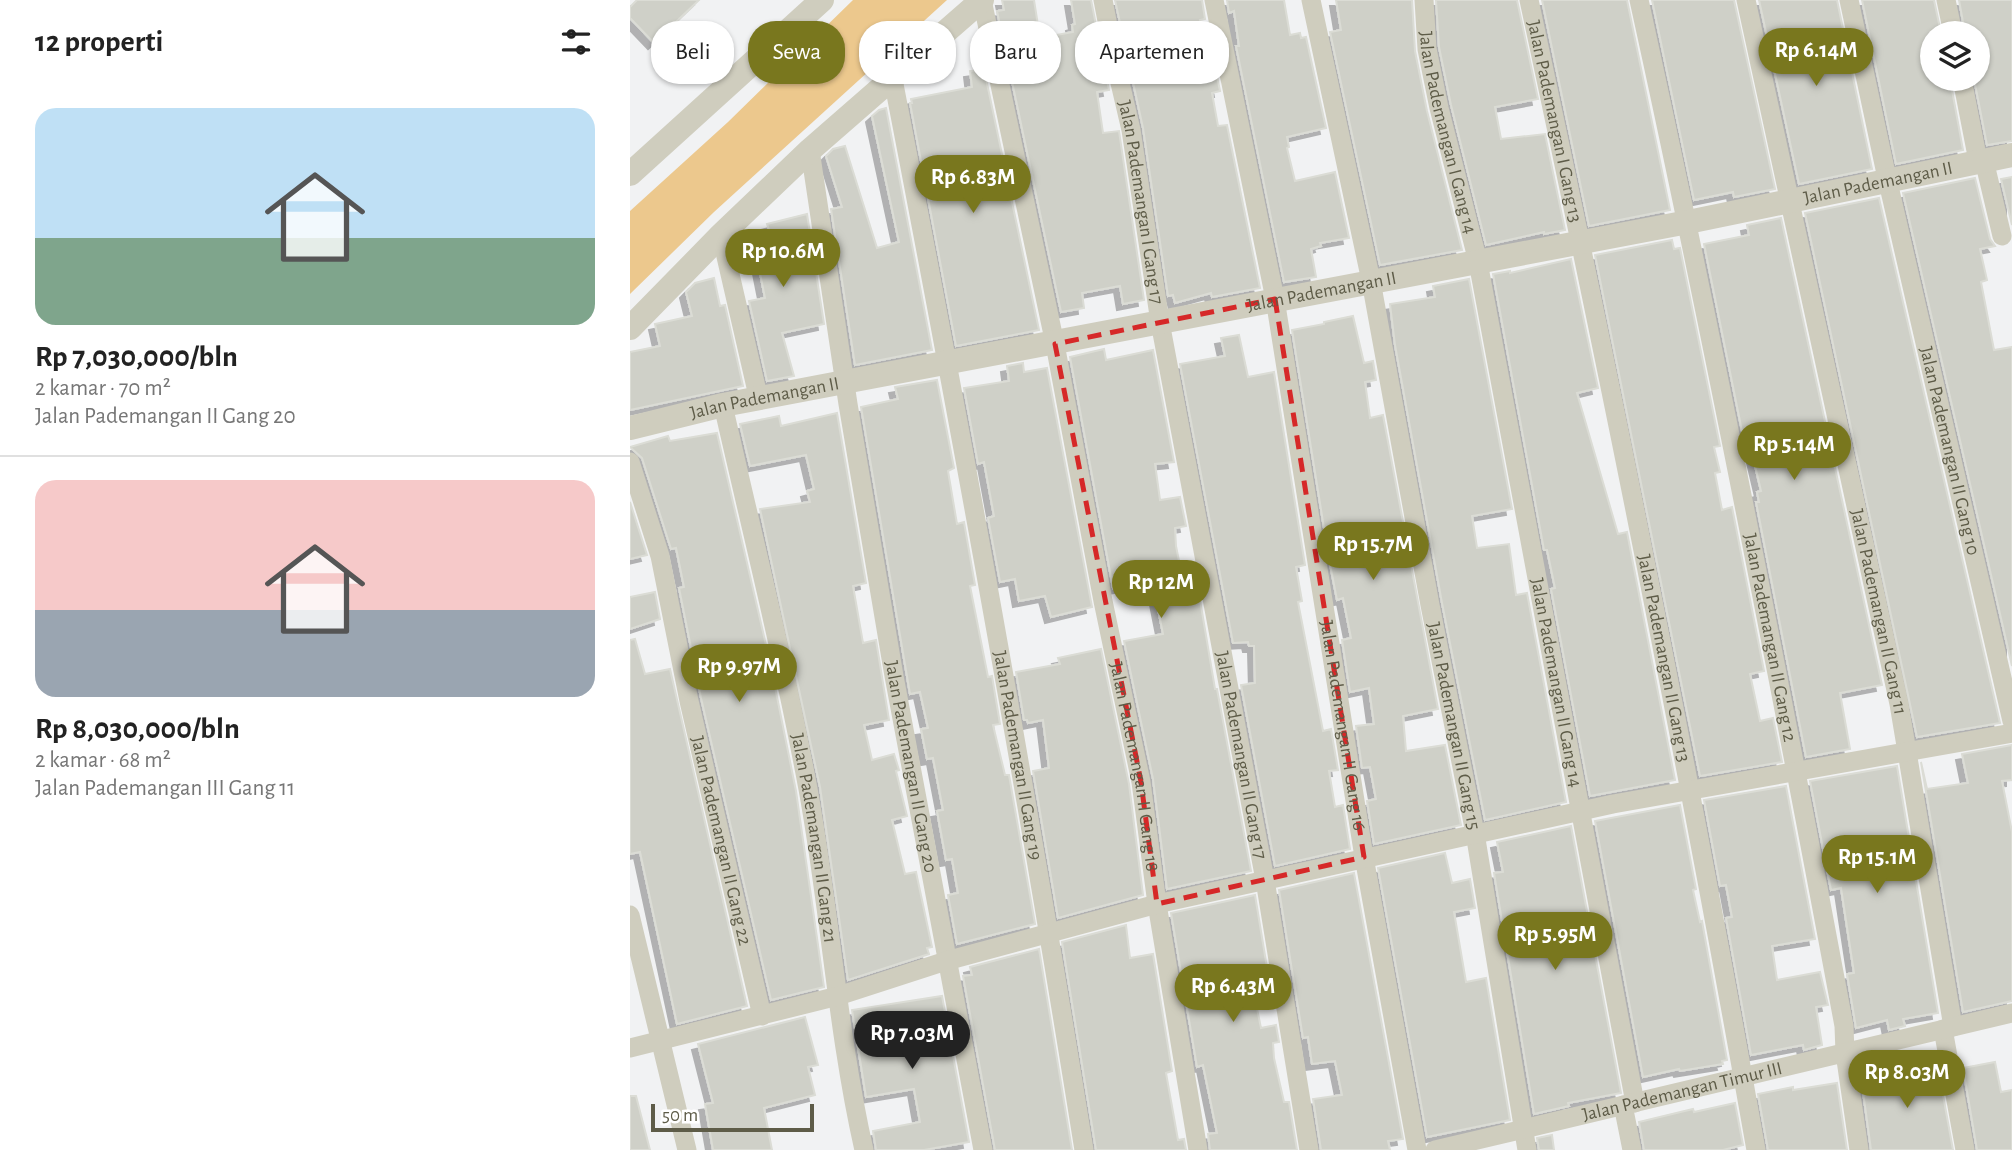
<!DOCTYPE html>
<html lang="id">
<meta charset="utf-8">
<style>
:root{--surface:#fff;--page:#f2f2f2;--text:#222;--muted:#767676;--line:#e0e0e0;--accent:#79771e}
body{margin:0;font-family:"Alegreya Sans",sans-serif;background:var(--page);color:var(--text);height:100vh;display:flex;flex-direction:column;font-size:26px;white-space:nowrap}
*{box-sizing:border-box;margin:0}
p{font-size:23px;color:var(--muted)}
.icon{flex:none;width:38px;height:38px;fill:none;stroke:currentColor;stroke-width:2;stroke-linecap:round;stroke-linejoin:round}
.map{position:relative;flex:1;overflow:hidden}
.details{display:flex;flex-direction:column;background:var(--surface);width:630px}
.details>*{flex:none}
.top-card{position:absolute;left:21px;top:21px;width:665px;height:63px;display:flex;gap:14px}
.fabs{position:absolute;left:1290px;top:21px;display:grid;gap:14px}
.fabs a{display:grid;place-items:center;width:70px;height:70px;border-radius:50%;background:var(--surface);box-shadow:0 2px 5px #0004;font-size:35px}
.scale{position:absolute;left:21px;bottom:18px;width:163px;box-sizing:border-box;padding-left:7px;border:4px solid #5e5c48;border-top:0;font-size:19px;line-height:24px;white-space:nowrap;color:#5e5c48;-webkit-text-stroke:5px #fff;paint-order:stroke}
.price{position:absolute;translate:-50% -60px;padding:0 16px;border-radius:24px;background:var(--accent);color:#fff;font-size:23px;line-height:46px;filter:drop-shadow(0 2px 4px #0008)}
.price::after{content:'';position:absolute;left:50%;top:42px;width:21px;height:16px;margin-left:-10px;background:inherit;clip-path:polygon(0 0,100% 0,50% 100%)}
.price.on{background:#222;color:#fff}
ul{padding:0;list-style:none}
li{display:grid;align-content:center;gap:14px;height:371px;padding:0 35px}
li+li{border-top:2px solid var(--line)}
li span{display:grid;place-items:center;height:217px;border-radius:21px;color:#555}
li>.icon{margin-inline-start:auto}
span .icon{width:126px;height:126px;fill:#fffc;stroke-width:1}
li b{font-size:30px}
h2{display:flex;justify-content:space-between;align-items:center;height:84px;padding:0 35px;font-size:30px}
.pill{padding:0 24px;border-radius:28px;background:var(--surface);box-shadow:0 2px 5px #0004;font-size:24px;line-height:63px}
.pill.on{background:var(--accent);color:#fff}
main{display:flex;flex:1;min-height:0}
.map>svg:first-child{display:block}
.water{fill:#ecc88d}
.building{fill:#cfd0c8;stroke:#dbdcd5;stroke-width:2;filter:url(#shadow)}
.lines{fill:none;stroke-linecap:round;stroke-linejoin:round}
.minor{stroke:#cfcdbe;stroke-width:19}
.tertiary{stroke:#cfcdbe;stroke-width:24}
.marked{fill:none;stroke:#d62828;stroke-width:5;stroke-dasharray:14 9;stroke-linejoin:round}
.labels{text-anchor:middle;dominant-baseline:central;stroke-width:6;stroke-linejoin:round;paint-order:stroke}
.street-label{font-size:19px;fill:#5e5c48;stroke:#fff}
</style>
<main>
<section class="details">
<h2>12 properti<svg class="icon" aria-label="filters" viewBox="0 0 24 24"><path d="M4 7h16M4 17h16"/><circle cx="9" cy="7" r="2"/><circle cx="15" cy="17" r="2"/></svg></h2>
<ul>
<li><span style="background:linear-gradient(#bfe0f5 60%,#7fa58c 0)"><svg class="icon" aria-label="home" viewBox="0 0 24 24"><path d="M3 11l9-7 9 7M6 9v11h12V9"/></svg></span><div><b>Rp 7,030,000/bln</b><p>2 kamar · 70 m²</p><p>Jalan Pademangan II Gang 20</p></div></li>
<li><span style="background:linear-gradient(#f6c9c9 60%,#9aa5b1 0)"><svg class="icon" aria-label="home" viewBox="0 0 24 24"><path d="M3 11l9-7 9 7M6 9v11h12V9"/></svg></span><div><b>Rp 8,030,000/bln</b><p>2 kamar · 68 m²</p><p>Jalan Pademangan III Gang 11</p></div></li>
</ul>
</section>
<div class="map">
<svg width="1382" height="1150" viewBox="0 0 1382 1150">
<defs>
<filter id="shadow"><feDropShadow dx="-6" dy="6" stdDeviation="0" flood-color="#0004"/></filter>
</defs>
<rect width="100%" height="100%" fill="#f1f2f3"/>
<!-- water -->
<path class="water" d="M 223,0 L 317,0 L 84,212 L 0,294 L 0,211 L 98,122 Z"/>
<!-- building -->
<path class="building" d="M 7,0 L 69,0 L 24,43 L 0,18 L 0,7 Z
M 372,0 L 404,0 L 410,38 L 443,32 L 442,25 L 445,24 L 441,0 L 461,0 L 479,90 L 467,92 L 473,133 L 489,131 L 514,300 L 493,304 L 490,286 L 452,293 L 454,308 L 431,312 L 367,11 L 374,10 Z
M 485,0 L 572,0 L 575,19 L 570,20 L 576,53 L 582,51 L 590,91 L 582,93 L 588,126 L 597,125 L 630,288 L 582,297 L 581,293 L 545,303 L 543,295 L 538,296 L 513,128 Z
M 597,0 L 654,0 L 660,35 L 670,33 L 671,38 L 676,37 L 696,128 L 657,137 L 659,147 L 657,148 L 665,181 L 705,172 L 719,238 L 690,243 L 691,246 L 681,249 L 686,277 L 654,282 L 606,46 L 609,46 L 604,11 L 599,13 Z
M 706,0 L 782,0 L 785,51 L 797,111 L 832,250 L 750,265 L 700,32 L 711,30 Z
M 806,0 L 887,0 L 908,99 L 865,107 L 871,139 L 915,134 L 935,230 L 914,234 L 914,232 L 856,245 L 821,105 L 809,47 Z
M 912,0 L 997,0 L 1040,210 L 959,226 Z
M 1022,0 L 1104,0 L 1145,189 L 1104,197 L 1103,192 L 1064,200 Z
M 1129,0 L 1207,0 L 1242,169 L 1169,184 Z
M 1232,0 L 1304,0 L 1311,33 L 1302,33 L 1302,79 L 1320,79 L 1333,150 L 1266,164 Z
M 1329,0 L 1382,0 L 1382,141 L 1357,145 L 1344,79 L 1348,79 L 1348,33 L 1335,33 Z
M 354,69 L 409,330 L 326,346 L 280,103 L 282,103 L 281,99 L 342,87 L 340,71 Z
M 256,108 L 302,350 L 225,365 L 201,209 L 212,207 L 196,156 L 203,149 L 215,146 L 247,248 L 269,242 L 242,116 L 249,110 Z
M 1382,177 L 1382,225 L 1371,179 Z
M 1345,178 L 1360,239 L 1365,246 L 1350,249 L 1357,280 L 1351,282 L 1364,350 L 1382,347 L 1382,666 L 1273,193 Z
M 1249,198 L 1370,723 L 1287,737 L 1175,213 Z
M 177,214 L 194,324 L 152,333 L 164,376 L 137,381 L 119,301 L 135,298 L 127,258 L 110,264 L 105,242 L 139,230 L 137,224 Z
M 1151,218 L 1252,685 L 1210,693 L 1220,749 L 1176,757 L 1126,502 L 1129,502 L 1127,492 L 1131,491 L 1119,440 L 1114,441 L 1074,244 L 1119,235 L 1117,225 Z
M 1042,240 L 1044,249 L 1050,248 L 1090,446 L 1084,447 L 1090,472 L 1085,473 L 1092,510 L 1102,507 L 1134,671 L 1120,674 L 1130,721 L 1143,718 L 1152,762 L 1070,776 L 965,255 Z
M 941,259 L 968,388 L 947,393 L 988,534 L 997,532 L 1045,780 L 960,796 L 921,589 L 925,588 L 917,550 L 914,550 L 863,274 L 880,271 L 880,273 Z
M 84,278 L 90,306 L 95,305 L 113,386 L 0,410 L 0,352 L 30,346 L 25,324 L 62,316 L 56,292 L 65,283 Z
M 839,279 L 882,509 L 842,516 L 847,548 L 879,544 L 886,595 L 897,593 L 936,802 L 855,820 L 812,603 L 765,345 L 760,304 L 805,297 L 803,286 Z
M 723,316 L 734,363 L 743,361 L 746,380 L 735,382 L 740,418 L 753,415 L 808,709 L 773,716 L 776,751 L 815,745 L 831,825 L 744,844 L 737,801 L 746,799 L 740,767 L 732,768 L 726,726 L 744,724 L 739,688 L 720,692 L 712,640 L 721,638 L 713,598 L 707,600 L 699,559 L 662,330 L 694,324 L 694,322 Z
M 609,335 L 618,377 L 644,372 L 675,565 L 666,567 L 672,601 L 668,602 L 693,731 L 701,729 L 708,770 L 699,771 L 705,807 L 713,805 L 720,849 L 645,866 L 611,685 L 625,683 L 624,646 L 619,646 L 618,642 L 603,643 L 550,364 L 595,356 L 591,338 Z
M 474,349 L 476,360 L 523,350 L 544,462 L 525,464 L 530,500 L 550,497 L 556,526 L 545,528 L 546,546 L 556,596 L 569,594 L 585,689 L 587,689 L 621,871 L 537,889 L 523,779 L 494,641 L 533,634 L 523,584 L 498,589 L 497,586 L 483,588 L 440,357 Z
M 393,363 L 394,372 L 417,368 L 462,607 L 421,617 L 415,596 L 389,601 L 385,579 L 370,582 L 358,518 L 364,516 L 354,462 L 348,464 L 334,388 L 379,381 L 377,366 Z
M 307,380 L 324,468 L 318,471 L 327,524 L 334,522 L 345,585 L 340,586 L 358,677 L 362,676 L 370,724 L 363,725 L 375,775 L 379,775 L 405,924 L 327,944 L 318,895 L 328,893 L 322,859 L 316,860 L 307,811 L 313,810 L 303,758 L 297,759 L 291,729 L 298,728 L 290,692 L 280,694 L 231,407 L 268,399 L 265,387 Z
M 207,413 L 236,583 L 223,586 L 233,643 L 246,640 L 259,720 L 234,725 L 242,760 L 264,754 L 269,770 L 266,771 L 277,816 L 262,820 L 275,874 L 286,872 L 302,947 L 297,948 L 299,954 L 218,980 L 190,787 L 130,509 L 180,502 L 177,491 L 184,489 L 176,455 L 120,466 L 110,424 L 149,416 L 151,426 Z
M 87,433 L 136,645 L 123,648 L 130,679 L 143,677 L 166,791 L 194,987 L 141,1000 L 71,698 L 49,588 L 54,587 L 46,548 L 41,549 L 12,458 L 0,447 L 38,436 L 40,441 Z
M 0,502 L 17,555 L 0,559 Z
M 25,592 L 30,619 L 0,629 L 0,597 Z
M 5,639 L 15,674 L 40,669 L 117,1006 L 47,1024 L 10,852 L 0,854 L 0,640 Z
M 471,649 L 499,784 L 513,895 L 428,918 L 403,771 L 419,768 L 413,720 L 398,723 L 397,720 L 394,720 L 386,672 L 430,664 L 428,658 Z
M 1382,745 L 1382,780 L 1372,781 L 1382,832 L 1382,1001 L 1333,1012 L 1291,762 L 1297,789 L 1338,783 L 1332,754 Z
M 1267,766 L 1308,1013 L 1273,1019 L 1275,1026 L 1259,1030 L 1257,1020 L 1226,1028 L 1217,974 L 1224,973 L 1211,888 L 1201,890 L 1180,781 Z
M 1156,786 L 1185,939 L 1142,946 L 1147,980 L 1190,972 L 1198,1005 L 1186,1007 L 1192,1045 L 1174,1050 L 1173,1045 L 1121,1055 L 1096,918 L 1102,917 L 1096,885 L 1090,886 L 1074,800 Z
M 1050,805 L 1066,889 L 1063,890 L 1070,922 L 1072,921 L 1097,1060 L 1092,1061 L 1093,1064 L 1050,1071 L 1049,1069 L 1013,1077 L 965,821 Z
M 941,826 L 991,1093 L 938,1103 L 939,1106 L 904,1114 L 864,873 L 873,872 L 867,842 Z
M 815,853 L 822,883 L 840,879 L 845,908 L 824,912 L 836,982 L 856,978 L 880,1120 L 797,1137 L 748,868 Z
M 724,873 L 773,1139 L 758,1141 L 760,1150 L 691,1150 L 683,1099 L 712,1095 L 705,1061 L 682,1064 L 678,1037 L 673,1038 L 649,890 Z
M 625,895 L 641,992 L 624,994 L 631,1028 L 646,1025 L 649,1042 L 643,1043 L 644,1058 L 654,1102 L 659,1102 L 667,1150 L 580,1150 L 578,1134 L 587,1133 L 573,1065 L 567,1067 L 541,913 Z
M 496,925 L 500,958 L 523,954 L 542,1071 L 536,1073 L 548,1140 L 554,1139 L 556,1150 L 466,1150 L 432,942 Z
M 409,949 L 442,1150 L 365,1150 L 333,976 L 342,975 L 340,967 Z
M 312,996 L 339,1142 L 294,1150 L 246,1150 L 243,1131 L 290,1122 L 284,1089 L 236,1097 L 222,1010 Z
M 175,1017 L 188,1065 L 178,1067 L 185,1095 L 134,1108 L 142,1150 L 83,1150 L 75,1104 L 83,1103 L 68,1044 Z
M 1365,1062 L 1371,1092 L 1382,1090 L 1382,1150 L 1347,1150 L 1333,1068 Z
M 1299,1063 L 1301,1074 L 1309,1073 L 1323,1150 L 1241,1150 L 1231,1077 L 1270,1071 L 1270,1067 Z
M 1207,1083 L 1217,1150 L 1138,1150 L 1128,1094 L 1163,1087 L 1163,1090 Z
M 0,1096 L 6,1096 L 20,1150 L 0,1150 Z
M 1105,1103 L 1113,1145 L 1093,1150 L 1014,1150 L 1009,1122 L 1063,1109 L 1064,1112 Z
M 922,1135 L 924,1150 L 909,1150 L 907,1138 Z"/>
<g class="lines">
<!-- minor -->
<g class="minor">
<path id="s1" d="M 352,0 L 425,344 L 473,601 L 511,782 L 527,904 L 568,1150"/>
<path id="s2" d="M 473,0 L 484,57 L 501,130 L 530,322 L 635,880 L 679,1150"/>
<path id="s3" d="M 584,0 L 645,299 L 734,857 L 787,1150"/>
<path id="s4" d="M 681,0 L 741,281 L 800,605 L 845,833 L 897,1150"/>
<path id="s5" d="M 794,0 L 797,49 L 809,108 L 848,262 L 1005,1103"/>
<path id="s6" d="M 899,0 C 981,382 1058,765 1126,1150"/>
<path id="s7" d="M 1009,0 C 1084,341 1150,683 1214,1026 L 1215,1053 L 1229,1150"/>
<path id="s8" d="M 1116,0 L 1269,704 L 1323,1027"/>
<path id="s9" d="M 1219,0 L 1255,169 L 1382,721"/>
<path d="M 1316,0 L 1323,33"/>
<path id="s10" d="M 263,79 C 332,435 397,792 454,1150"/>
<path d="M 1332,79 L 1348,161"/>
<path id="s11" d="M 180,150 L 218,404 L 264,676 L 353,1150"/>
<path d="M 1354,160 L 1372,236"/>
<path d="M 91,235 L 129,400"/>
<path id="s12" d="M 93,405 C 122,533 154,660 178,789 C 200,909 207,1031 234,1150"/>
<path id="s13" d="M 0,462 L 30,556 L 59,701 L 132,1016"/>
<path d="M 0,915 L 57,1150"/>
<path d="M 1313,1029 L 1335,1150"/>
<path d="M 0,1048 L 208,996 L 316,961 L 527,904 L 983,804 L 1382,733"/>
<path d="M 993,1105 L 1002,1150"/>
<path id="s14" d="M 805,1150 L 1382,1013"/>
</g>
<!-- tertiary -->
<g class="tertiary">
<path d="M 0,174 L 192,0"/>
<path d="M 0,328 L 91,235 L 180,150 L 352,0"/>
<path id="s15" d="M 0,428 L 93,405 L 1058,222 L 1382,155"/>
</g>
</g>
<!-- marked area -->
<path class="marked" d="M 645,299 L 734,857 L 527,904 L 511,782 L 425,344 Z"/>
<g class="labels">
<!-- street labels -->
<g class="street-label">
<text stroke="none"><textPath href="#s6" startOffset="124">Jalan Pademangan I Gang 13</textPath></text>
<text stroke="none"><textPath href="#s5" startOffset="135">Jalan Pademangan I Gang 14</textPath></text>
<text stroke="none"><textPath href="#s15" startOffset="1272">Jalan Pademangan II</textPath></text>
<text stroke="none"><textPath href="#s2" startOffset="206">Jalan Pademangan I Gang 17</textPath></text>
<text stroke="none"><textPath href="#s15" startOffset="705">Jalan Pademangan II</textPath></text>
<text stroke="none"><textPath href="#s15" startOffset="138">Jalan Pademangan II</textPath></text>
<text stroke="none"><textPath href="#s9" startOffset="462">Jalan Pademangan II Gang 10</textPath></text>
<text stroke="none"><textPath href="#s8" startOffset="626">Jalan Pademangan II Gang 11</textPath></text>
<text stroke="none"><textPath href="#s7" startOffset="651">Jalan Pademangan II Gang 12</textPath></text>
<text stroke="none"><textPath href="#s6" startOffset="672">Jalan Pademangan II Gang 13</textPath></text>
<text stroke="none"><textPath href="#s5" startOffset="696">Jalan Pademangan II Gang 14</textPath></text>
<text stroke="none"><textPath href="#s3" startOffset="737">Jalan Pademangan II Gang 16</textPath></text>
<text stroke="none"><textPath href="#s4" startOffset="740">Jalan Pademangan II Gang 15</textPath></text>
<text stroke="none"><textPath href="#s10" startOffset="688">Jalan Pademangan II Gang 19</textPath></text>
<text stroke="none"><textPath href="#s2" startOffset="768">Jalan Pademangan II Gang 17</textPath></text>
<text stroke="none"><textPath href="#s11" startOffset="625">Jalan Pademangan II Gang 20</textPath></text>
<text stroke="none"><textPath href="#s1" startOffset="782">Jalan Pademangan II Gang 18</textPath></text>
<text stroke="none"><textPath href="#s12" startOffset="443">Jalan Pademangan II Gang 21</textPath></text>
<text stroke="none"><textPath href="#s13" startOffset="390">Jalan Pademangan II Gang 22</textPath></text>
<text stroke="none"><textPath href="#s14" startOffset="254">Jalan Pademangan Timur III</textPath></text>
</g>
</g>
</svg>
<div class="fabs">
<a><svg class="icon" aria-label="layers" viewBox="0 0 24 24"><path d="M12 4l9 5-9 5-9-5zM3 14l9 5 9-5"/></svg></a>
</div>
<div class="scale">50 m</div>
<b class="price" style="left:1186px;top:88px">Rp 6.14M</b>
<b class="price" style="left:343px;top:215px">Rp 6.83M</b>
<b class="price" style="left:153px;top:289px">Rp 10.6M</b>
<b class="price" style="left:1164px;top:482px">Rp 5.14M</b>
<b class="price" style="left:743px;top:582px">Rp 15.7M</b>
<b class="price" style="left:531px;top:620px">Rp 12M</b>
<b class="price" style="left:109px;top:704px">Rp 9.97M</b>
<b class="price" style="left:1247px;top:895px">Rp 15.1M</b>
<b class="price" style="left:925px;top:972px">Rp 5.95M</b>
<b class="price" style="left:603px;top:1024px">Rp 6.43M</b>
<b class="price on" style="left:282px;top:1071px">Rp 7.03M</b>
<b class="price" style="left:1277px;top:1110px">Rp 8.03M</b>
<div class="top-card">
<a class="pill">Beli</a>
<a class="pill on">Sewa</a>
<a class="pill">Filter</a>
<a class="pill">Baru</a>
<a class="pill">Apartemen</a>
</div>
</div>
</main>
